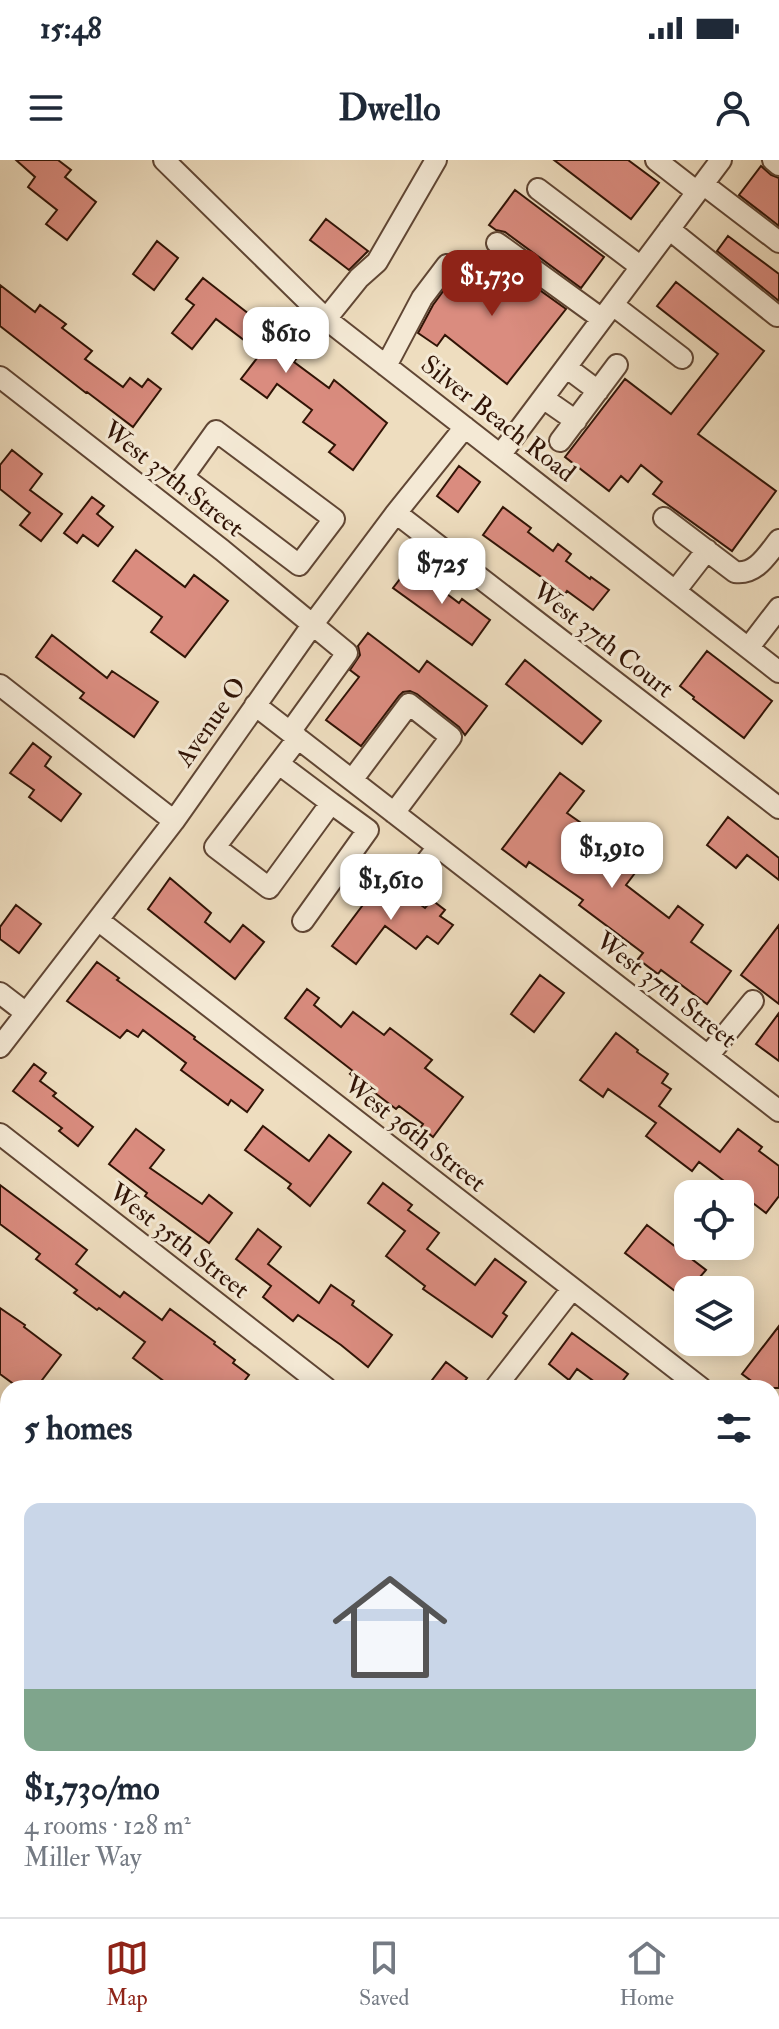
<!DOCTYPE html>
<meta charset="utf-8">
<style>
:root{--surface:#fff;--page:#f2f2f3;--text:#1f2937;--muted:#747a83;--line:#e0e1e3;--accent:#8f2418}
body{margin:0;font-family:"IM FELL Double Pica",serif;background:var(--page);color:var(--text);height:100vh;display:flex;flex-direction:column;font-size:30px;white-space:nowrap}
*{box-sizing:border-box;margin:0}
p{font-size:26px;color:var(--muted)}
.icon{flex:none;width:44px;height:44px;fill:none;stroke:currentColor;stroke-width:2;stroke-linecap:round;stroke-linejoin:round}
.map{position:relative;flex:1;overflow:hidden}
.panel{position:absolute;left:0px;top:1220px;width:780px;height:538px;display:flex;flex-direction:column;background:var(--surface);border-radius:24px 24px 0 0;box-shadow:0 4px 20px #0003}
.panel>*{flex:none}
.tools{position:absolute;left:674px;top:1020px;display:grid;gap:16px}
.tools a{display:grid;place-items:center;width:80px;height:80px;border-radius:16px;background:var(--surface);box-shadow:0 4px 20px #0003;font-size:40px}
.price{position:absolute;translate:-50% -68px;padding:0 18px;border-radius:16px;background:#fff;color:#222;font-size:26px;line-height:52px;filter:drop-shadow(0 2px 4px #0008)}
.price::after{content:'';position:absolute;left:50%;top:48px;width:24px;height:18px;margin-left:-12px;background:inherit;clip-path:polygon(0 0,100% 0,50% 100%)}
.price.active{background:var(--accent);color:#fff}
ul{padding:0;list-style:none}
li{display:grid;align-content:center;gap:16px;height:424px;padding:0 24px}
li span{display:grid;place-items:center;height:248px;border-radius:16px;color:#555}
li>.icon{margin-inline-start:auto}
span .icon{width:144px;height:144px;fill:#fffc;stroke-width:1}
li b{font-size:34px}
h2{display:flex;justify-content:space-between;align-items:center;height:96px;padding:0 24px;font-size:34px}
.status{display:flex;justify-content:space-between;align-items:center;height:56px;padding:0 40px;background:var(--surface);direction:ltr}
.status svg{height:22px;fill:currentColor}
header{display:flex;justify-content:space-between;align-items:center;height:104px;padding:0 24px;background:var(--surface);font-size:36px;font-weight:800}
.tab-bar{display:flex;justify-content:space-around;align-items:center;height:112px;border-top:2px solid var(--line);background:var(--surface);font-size:22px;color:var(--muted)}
.tab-bar a{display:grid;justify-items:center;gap:4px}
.tab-bar .active{color:var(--accent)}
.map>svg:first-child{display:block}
.building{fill:#da8c7f;stroke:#311406;stroke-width:2}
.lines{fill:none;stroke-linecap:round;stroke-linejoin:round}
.minor-casing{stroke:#604634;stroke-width:24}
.minor{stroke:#f4e9d5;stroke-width:20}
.labels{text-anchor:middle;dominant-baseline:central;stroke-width:6;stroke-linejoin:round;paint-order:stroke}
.street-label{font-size:26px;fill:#311406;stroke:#f4e9d5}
</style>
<div class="status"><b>15:48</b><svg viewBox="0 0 49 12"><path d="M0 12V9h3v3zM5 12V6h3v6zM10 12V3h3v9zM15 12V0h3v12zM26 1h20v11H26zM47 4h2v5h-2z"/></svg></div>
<header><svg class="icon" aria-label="menu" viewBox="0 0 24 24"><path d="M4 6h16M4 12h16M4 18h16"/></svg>Dwello<svg class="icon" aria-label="person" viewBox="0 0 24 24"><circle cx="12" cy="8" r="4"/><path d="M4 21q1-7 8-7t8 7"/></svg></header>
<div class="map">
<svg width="779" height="1757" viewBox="0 0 779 1757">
<rect width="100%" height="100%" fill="#eeddbf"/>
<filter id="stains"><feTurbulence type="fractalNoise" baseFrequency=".0025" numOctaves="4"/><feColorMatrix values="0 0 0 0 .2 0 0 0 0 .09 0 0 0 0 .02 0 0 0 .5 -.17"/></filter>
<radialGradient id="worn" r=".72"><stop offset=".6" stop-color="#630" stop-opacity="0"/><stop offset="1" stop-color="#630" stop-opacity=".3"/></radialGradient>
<!-- building -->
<path class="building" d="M 16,0 L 58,0 L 71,10 L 65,17 L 96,42 L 67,80 L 46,64 L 57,50 L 28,27 L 35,17 Z
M 554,0 L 628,0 L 659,23 L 631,59 Z
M 761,6 L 771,15 L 779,18 L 779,66 L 739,35 Z
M 515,30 L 604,97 L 581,128 L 505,72 L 496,70 L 489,65 Z
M 326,59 L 368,91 L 349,110 L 310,80 Z
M 728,76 L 779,114 L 779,141 L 717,91 Z
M 157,81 L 178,98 L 154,130 L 133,114 Z
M 469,96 L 504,123 L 513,111 L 566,149 L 507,224 L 445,175 L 437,186 L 418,173 L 433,145 Z
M 203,118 L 300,194 L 294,202 L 329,228 L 334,220 L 387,263 L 353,310 L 329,292 L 335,285 L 303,262 L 312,250 L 277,224 L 267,238 L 241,219 L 261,193 L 216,159 L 192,189 L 172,173 L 194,145 L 186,139 Z
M 676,122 L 764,191 L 698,274 L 776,331 L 732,391 L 653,334 L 662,322 L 641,305 L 628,322 L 621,316 L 609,331 L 565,297 L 625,219 L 671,254 L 718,194 L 657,146 Z
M 0,125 L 35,152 L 40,145 L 66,164 L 62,168 L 92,191 L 85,199 L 123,227 L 130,218 L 142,227 L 148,219 L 161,229 L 133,267 L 87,232 L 86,233 L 0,166 Z
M 12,290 L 42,314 L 30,330 L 62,354 L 41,381 L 20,365 L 30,353 L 0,329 L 0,305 Z
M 459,306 L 480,322 L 458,352 L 437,336 Z
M 92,337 L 104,346 L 97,354 L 113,367 L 98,386 L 83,375 L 77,383 L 64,373 Z
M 503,347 L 531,368 L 528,372 L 553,391 L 558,384 L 571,394 L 566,401 L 590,419 L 591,417 L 609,430 L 593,450 L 567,431 L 565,434 L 483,375 Z
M 136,390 L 185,427 L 194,415 L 228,441 L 185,497 L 151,472 L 162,457 L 113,421 Z
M 410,406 L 459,443 L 462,439 L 490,460 L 472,485 L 393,428 Z
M 368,473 L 419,512 L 427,501 L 487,546 L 465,575 L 459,567 L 417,534 L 410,531 L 403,532 L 399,536 L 361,586 L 326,560 L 359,517 L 350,510 L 360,495 L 358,486 Z
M 52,475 L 107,518 L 112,511 L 158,542 L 134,577 L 80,538 L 84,533 L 36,497 Z
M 707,491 L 772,541 L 744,578 L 693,539 L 694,537 L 680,526 Z
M 525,500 L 601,561 L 582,584 L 506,524 Z
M 33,583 L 51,597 L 45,606 L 81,634 L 61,661 L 29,637 L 34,630 L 10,613 Z
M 560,613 L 584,631 L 567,653 L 641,705 L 626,725 L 669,758 L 678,746 L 703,765 L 691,782 L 731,811 L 707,844 L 661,810 L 658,814 L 638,799 L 643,793 L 579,745 L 583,740 L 529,702 L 526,707 L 502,689 Z
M 728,657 L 779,698 L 779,720 L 747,695 L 736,708 L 707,685 Z
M 384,717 L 397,727 L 402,735 L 410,737 L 425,748 L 432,740 L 445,750 L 440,756 L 453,765 L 438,784 L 427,776 L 416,789 L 385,766 L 356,804 L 332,786 Z
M 170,718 L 211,753 L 205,762 L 230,782 L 243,765 L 264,782 L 235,819 L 148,749 Z
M 16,745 L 41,764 L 19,793 L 0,779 L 0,767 Z
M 779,765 L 779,844 L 741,815 Z
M 97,802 L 119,818 L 117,820 L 195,877 L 194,879 L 263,930 L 247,952 L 231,940 L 228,945 L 181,910 L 186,903 L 143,870 L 138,877 L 127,870 L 120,878 L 67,841 Z
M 540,815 L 564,833 L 534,872 L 511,854 Z
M 307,829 L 319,838 L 314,845 L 341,867 L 353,852 L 384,875 L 390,868 L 432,900 L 425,908 L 463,937 L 433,977 L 421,967 L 423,964 L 399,946 L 396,949 L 350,914 L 353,911 L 285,858 Z
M 779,853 L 779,901 L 756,884 Z
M 616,873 L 638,890 L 637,892 L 668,914 L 662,923 L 671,929 L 659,946 L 720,992 L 738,969 L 762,987 L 759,991 L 779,1006 L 779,1036 L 766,1053 L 699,1002 L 692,1011 L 646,976 L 656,963 L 608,929 L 603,937 L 580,920 Z
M 34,904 L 46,913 L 40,921 L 56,933 L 53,936 L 93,967 L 78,986 L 59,971 L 62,968 L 13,931 Z
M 263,966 L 309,1001 L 329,975 L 351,992 L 310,1046 L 288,1028 L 291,1024 L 245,990 Z
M 136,969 L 164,990 L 150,1008 L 202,1044 L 209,1035 L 232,1053 L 209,1083 L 145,1036 L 147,1033 L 109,1004 Z
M 383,1023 L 412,1045 L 408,1050 L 439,1073 L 427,1089 L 475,1125 L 495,1099 L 526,1122 L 503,1153 L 507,1156 L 492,1177 L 423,1129 L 425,1126 L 386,1096 L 405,1071 L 368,1043 Z
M 0,1025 L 87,1090 L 76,1104 L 120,1137 L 124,1132 L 162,1160 L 170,1149 L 215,1182 L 214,1184 L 235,1200 L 233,1203 L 249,1215 L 239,1228 L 173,1228 L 133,1198 L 145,1182 L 99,1148 L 97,1150 L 74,1133 L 77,1130 L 36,1099 L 40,1094 L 0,1064 Z
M 647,1065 L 706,1110 L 699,1118 L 715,1130 L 688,1130 L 688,1141 L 625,1093 Z
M 258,1069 L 281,1087 L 268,1104 L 319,1143 L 331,1125 L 354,1141 L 352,1145 L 392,1175 L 368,1207 L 341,1185 L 298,1155 L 293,1161 L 263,1137 L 271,1126 L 236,1099 Z
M 0,1148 L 25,1165 L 24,1167 L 61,1195 L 36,1228 L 19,1228 L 0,1214 Z
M 779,1166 L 779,1228 L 761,1228 L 742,1214 Z
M 572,1173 L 628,1214 L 617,1228 L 603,1228 L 577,1209 L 569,1220 L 549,1204 Z
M 446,1202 L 467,1218 L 459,1228 L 426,1228 Z"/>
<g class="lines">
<defs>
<path id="minor" d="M 164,0 L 326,159 L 779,512
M 656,0 L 697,32
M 773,0 L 779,5
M 703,24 L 779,82
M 538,29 L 641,107
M 669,69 L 777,156
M 497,83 L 602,159
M 613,145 L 682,198
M 326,159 L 359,118 L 377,102 L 436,0
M 386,206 L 422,138 L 447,105
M 566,207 L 598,231
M 0,217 L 222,390 L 347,493 L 290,572
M 543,238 L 576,261
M 216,271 L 334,359 L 299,405 L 183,317 Z
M 560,281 L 617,205
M 501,294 L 721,0
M 396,353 L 779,648
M 664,358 L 735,412 C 756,415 767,395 779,380
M 676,430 L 707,390
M 749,487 L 779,448
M 0,525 L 174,661
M 255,545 L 779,951
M 298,578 L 215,687 L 269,728 L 331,643 L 368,670 L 303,761
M 279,604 L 331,643
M 352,620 L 409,544 L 451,577 L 394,653
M 409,724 L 438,687
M 98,760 L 701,1228
M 0,833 L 26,853
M 0,887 L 174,661 L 313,464 L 396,353 L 465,267
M 708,896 L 753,841
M 0,974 L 326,1228
M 495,1228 L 572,1129
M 0,1269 L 8,1276
M 772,1283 L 779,1288
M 772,1524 L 779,1516
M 0,1568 L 8,1574
M 772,1573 L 779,1578
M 234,1750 L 243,1757
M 617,1750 L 626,1757
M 91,1757 L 97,1750"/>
</defs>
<!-- minor casing -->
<use href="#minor" class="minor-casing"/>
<!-- minor -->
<use href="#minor" class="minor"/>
</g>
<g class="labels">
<!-- street labels -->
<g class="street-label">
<text transform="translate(498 259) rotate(38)">Silver Beach Road</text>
<text transform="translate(173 319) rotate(38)">West 37th Street</text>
<text transform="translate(603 480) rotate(38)">West 37th Court</text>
<text transform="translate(211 562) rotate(-55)">Avenue O</text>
<text transform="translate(666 830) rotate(38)">West 37th Street</text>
<text transform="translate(415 974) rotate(38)">West 36th Street</text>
<text transform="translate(179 1081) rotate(38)">West 35th Street</text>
</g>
</g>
<rect width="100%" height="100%" filter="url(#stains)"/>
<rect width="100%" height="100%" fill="url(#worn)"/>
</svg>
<div class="tools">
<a><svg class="icon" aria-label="locate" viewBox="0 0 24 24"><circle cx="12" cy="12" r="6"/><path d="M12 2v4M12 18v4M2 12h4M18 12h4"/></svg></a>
<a><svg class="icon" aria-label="layers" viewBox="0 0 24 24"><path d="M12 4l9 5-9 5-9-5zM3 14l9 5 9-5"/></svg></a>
</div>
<b class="price active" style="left:492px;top:158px">$1,730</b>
<b class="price" style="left:286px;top:215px">$610</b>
<b class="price" style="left:442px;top:446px">$725</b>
<b class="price" style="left:612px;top:730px">$1,910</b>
<b class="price" style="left:391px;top:762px">$1,610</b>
<section class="panel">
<h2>5 homes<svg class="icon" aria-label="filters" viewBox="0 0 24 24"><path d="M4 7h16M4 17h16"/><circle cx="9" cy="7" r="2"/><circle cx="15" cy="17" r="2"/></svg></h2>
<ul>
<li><span style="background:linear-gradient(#c9d6e8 75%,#7fa58c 0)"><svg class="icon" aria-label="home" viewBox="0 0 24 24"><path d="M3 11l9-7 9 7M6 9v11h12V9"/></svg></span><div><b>$1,730/mo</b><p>4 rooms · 128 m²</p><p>Miller Way</p></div></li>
</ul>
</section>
</div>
<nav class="tab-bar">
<a class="active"><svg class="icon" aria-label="map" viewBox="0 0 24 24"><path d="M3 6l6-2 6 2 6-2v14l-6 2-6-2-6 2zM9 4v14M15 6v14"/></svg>Map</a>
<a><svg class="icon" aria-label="saved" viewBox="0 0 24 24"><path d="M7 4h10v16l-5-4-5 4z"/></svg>Saved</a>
<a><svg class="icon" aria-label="home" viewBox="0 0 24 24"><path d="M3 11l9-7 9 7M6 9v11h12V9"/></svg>Home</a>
</nav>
